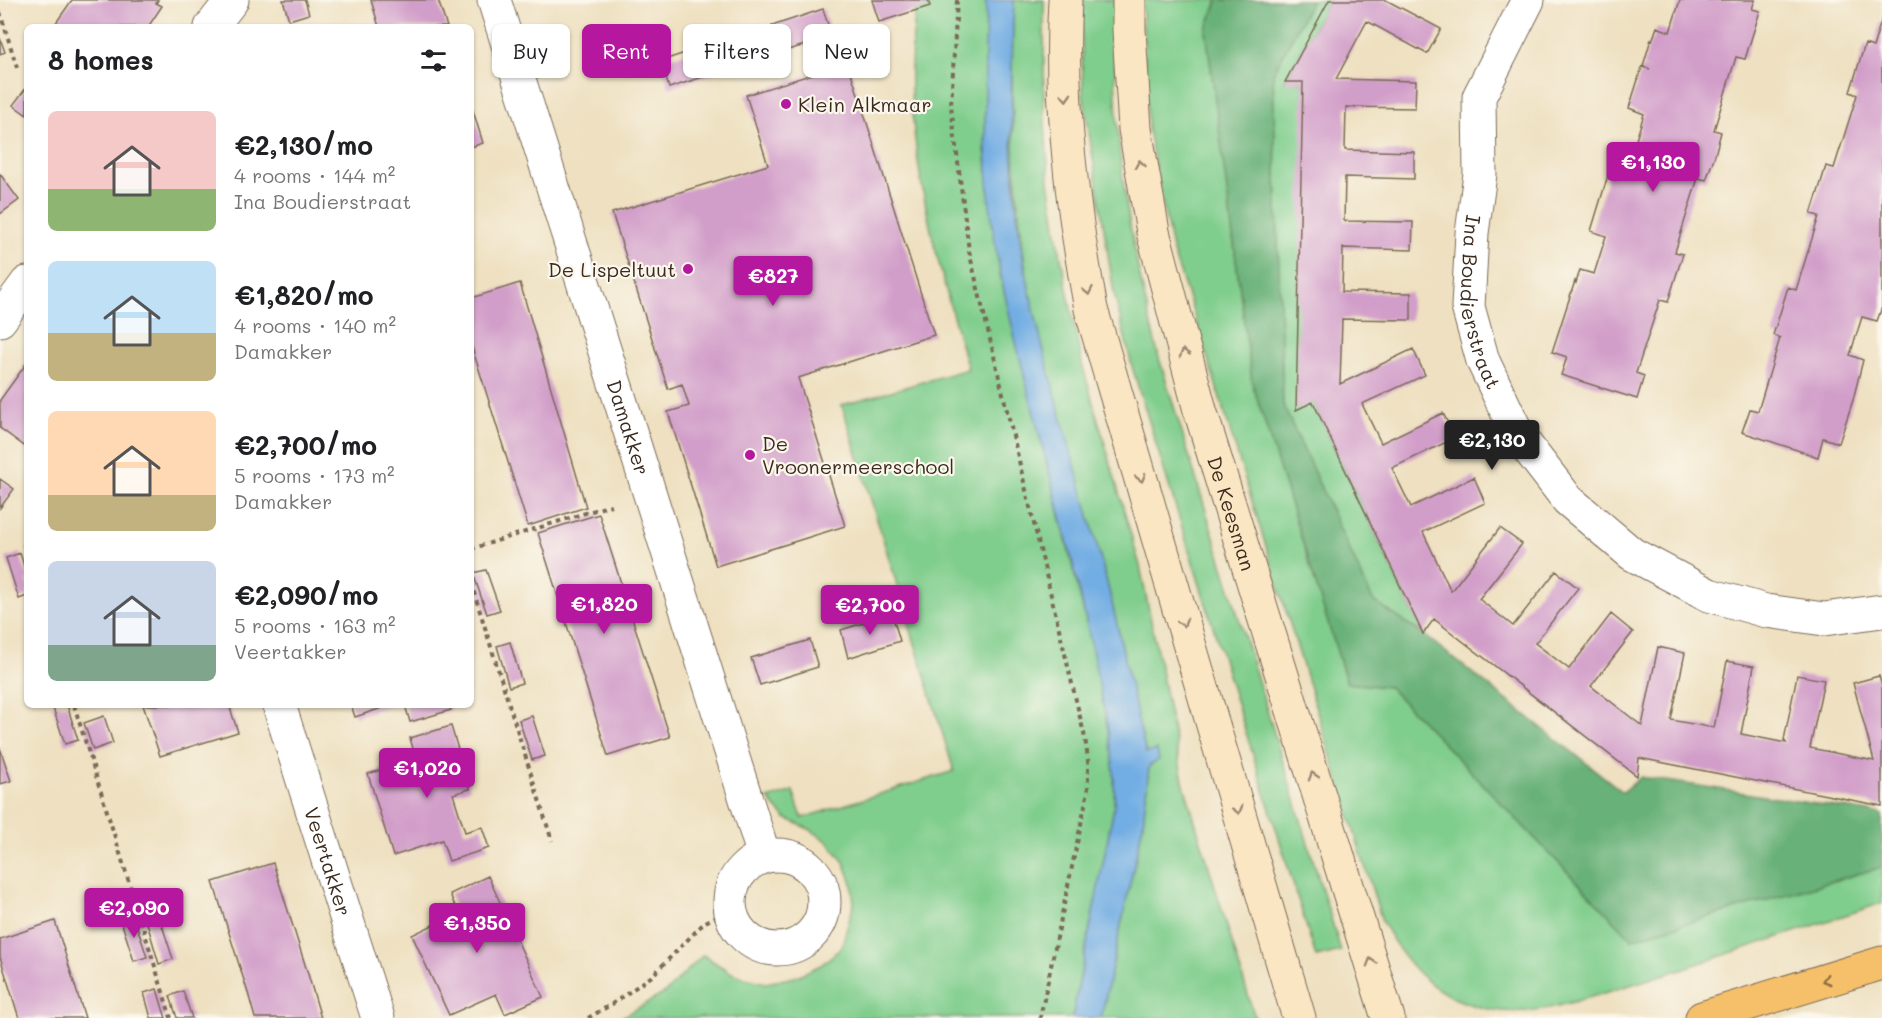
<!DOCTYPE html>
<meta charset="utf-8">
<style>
:root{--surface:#fff;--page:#f6f6f6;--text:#202124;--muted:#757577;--accent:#b5179e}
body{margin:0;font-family:Mali,sans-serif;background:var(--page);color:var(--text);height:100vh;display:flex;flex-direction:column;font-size:22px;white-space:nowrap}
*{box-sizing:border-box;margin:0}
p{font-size:20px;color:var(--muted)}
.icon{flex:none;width:33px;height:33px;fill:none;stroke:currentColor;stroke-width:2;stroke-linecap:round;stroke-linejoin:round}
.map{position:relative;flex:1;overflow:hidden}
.side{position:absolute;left:24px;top:24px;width:450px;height:684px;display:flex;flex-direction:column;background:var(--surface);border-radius:9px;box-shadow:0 2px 4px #0004}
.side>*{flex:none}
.banner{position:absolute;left:492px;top:24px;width:570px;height:54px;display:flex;gap:12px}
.price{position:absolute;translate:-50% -51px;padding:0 14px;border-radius:6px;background:var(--accent);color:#fff;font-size:20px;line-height:39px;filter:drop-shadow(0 2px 3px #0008)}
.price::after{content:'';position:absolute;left:50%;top:36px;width:18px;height:14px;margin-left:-9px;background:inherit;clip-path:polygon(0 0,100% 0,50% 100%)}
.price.on{background:#222;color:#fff}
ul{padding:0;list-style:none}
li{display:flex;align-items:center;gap:18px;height:150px;padding:0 24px}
li span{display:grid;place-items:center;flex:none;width:168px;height:120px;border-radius:9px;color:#555}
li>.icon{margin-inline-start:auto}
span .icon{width:72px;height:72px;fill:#fffc;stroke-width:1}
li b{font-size:26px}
h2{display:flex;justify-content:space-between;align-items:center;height:72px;padding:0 24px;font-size:26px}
.tag{padding:0 21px;border-radius:9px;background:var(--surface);box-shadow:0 2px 4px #0004;font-size:21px;line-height:54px}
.tag.on{background:var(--accent);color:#fff}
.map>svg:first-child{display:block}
.green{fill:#80ce8d;stroke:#5e7c56;stroke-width:1.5}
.forest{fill:#68b178;stroke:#526e4b;stroke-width:1.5}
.water{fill:#72ade3;stroke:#566c80;stroke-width:1.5}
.building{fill:#d19dc9}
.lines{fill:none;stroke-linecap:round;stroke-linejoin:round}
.street-casing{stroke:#7a6a57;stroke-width:35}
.secondary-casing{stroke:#7a6a57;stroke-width:35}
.primary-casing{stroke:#7a6a57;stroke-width:35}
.path{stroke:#7a6a57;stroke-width:4;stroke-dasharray:4.5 4.5;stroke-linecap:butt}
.street{stroke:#fff;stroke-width:33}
.secondary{stroke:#fbe6c4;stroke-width:33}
.primary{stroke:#f6c06b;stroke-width:33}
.oneway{stroke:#9b8871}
.oneway2{stroke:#8f6e41}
.poi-dot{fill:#b5179e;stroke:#fbf7ec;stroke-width:2}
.labels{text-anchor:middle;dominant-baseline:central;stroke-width:4.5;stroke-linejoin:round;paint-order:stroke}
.poi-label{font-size:20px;fill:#3b2a1e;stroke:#fbf7ec;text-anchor:start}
.street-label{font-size:20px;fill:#3b2a1e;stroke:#fbf7ec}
</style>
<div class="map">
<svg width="1882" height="1018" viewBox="0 0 1882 1018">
<rect width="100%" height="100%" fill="#fbf7ec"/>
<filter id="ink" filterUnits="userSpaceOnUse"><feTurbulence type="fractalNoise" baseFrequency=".0167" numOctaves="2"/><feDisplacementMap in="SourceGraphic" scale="12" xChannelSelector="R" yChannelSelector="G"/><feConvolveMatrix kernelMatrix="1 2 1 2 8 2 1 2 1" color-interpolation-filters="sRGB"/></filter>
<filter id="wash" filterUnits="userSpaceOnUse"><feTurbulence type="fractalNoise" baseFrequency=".008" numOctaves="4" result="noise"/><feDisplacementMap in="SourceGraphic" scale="24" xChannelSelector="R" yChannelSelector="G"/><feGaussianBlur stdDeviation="1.35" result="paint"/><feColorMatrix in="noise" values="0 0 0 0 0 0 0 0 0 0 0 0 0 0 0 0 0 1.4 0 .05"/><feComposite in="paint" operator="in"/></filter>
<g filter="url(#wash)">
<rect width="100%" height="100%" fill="#eee0c0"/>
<!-- green -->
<path class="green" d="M 917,0 L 986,0 L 985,150 L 1000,274 L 1089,633 L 1110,731 L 1115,778 L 1114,808 L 1072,1018 L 620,1018 L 665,993 L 703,955 L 730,972 L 745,978 L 766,983 L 795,977 L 821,965 L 841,948 L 854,904 L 852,883 L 844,862 L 828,842 L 811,830 L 785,818 L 768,799 L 793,791 L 802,818 L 954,771 L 842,405 L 968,369 C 942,279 915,185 911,91 C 910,61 913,30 917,0 Z
M 1014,0 L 1044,0 L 1044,110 L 1049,181 L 1061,258 L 1082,364 L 1140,566 L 1184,785 L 1255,1018 L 1101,1018 L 1143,824 L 1149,766 L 1157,750 L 1146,753 C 1131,693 1120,632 1104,572 C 1078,469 1040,368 1025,263 C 1012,173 1010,91 1014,0 Z
M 1081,0 L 1118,0 C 1107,120 1129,241 1159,358 L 1341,951 L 1316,957 L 1133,370 L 1114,293 L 1083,94 Z
M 1142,0 L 1218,0 L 1206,30 L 1252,382 L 1347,683 L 1389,687 L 1632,939 L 1882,867 L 1882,903 C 1817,925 1752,946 1688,967 C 1659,976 1630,985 1601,994 C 1566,1004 1531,1016 1494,1010 C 1438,1001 1407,969 1382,921 L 1193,311 L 1172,249 L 1148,130 Z
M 1312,0 L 1329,0 L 1285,81 L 1303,82 L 1313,402 L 1423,634 L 1373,601 L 1283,405 L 1273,74 Z"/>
<!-- forest -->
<path class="forest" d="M 1218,0 L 1312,0 L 1273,74 L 1283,405 L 1373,601 L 1423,634 L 1623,792 L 1641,777 L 1882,814 L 1882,867 L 1632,939 L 1389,687 L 1347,683 L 1252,382 L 1206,30 Z"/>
<!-- water -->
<path class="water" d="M 986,0 L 1014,0 C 1010,89 1009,179 1025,268 C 1045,371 1078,470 1104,571 C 1120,631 1131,693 1146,753 L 1157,750 L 1159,760 L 1149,766 L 1143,824 L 1101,1018 L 1072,1018 L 1114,808 C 1117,757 1105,719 1096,669 C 1071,537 1028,408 1001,276 C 982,186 984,92 986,0 Z"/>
<g id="blocks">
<!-- building -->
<path class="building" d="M 72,0 L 158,0 L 156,3 L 162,6 L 148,27 L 53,27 Z
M 283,0 L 305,0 L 309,14 L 289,20 Z
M 371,0 L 438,0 L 447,27 L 379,27 Z
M 872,0 L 928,0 L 930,6 L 879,22 Z
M 1329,0 L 1386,0 L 1441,29 L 1427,54 L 1367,21 L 1336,79 L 1416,81 L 1415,108 L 1346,107 L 1345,150 L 1414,152 L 1414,179 L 1345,177 L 1344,221 L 1413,222 L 1412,250 L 1343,248 L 1342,292 L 1411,293 L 1411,320 L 1342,319 L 1340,384 L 1413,349 L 1425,375 L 1362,404 L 1381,443 L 1443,413 L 1455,438 L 1392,468 L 1411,507 L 1474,477 L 1485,503 L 1423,532 L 1451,591 L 1500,528 L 1522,544 L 1479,599 L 1513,626 L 1556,571 L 1578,588 L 1535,643 L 1569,669 L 1611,614 L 1633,632 L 1591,686 L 1642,726 L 1658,647 L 1685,653 L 1671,720 L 1714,728 L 1727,661 L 1754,666 L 1741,734 L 1786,743 L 1784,740 L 1797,675 L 1824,680 L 1810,748 L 1874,761 L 1853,683 L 1879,676 L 1882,685 L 1882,806 L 1639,758 L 1637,776 L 1434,619 L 1423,634 L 1313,402 L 1296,410 L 1303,82 L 1285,82 Z
M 1680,0 L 1755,0 L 1752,9 L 1760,11 L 1745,59 L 1736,57 L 1714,130 L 1721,132 L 1715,155 L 1706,180 L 1698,178 L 1675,252 L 1683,254 L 1676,276 L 1668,302 L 1660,300 L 1636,373 L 1644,376 L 1637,399 L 1561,375 L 1567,357 L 1552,352 L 1575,281 L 1576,283 L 1580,270 L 1594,274 L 1606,236 L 1591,231 L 1612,162 L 1614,162 L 1618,148 L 1632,153 L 1644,114 L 1629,108 L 1642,67 L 1650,69 L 1643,66 L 1651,39 L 1652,41 L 1657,27 L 1670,32 Z
M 823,9 L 832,37 L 781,52 L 772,26 Z
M 1882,18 L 1882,307 L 1877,321 L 1862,317 L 1850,355 L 1863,360 L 1853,400 L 1839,443 L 1823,438 L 1818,457 L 1742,432 L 1750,409 L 1758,411 L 1780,338 L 1773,335 L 1781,310 L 1788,287 L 1796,290 L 1819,216 L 1811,214 L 1819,189 L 1826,166 L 1834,168 L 1857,95 L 1850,92 L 1865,44 L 1873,47 Z
M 0,38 L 5,52 L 0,54 Z
M 712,44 L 721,71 L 669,88 L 661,61 Z
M 848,63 L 934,335 L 798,378 L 845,526 L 716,566 L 668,412 L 689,406 L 682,384 L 668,389 L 612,213 L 768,165 L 746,95 Z
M 27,87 L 27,115 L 13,105 Z
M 471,104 L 483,143 L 471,147 Z
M 0,174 L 19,200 L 0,214 Z
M 520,283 L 586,507 L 528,526 L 471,344 L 471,298 Z
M 26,364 L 27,366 L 27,448 L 0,428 L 0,400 Z
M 0,479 L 14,489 L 0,508 Z
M 599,514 L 670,737 L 608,756 L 538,533 Z
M 20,553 L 27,576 L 27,596 L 19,599 L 6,558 Z
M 486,570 L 500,610 L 487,614 L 473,573 Z
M 892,614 L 900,641 L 848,658 L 841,630 Z
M 810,640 L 818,667 L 760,685 L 751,658 Z
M 510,642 L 522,683 L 509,687 L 497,646 Z
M 52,705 L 67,705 L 78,740 L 65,744 Z
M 143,705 L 229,705 L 238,732 L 160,756 Z
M 351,705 L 391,705 L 355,717 Z
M 405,705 L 449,705 L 451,710 L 410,722 Z
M 104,716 L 113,743 L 93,750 L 84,723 Z
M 532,716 L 545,756 L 532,760 L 519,720 Z
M 451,726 L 470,789 L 453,794 L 465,832 L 482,827 L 489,848 L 449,861 L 442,840 L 393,856 L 368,774 L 416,759 L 410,738 Z
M 0,748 L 11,781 L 0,784 Z
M 273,863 L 308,974 L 321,1018 L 255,1018 L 248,993 L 213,882 Z
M 488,876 L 543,997 L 505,1014 L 496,994 L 449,1015 L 412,935 L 458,913 L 450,894 Z
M 134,917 L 147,957 L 134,961 L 121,921 Z
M 160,919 L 173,959 L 159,964 L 147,923 Z
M 55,921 L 85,1018 L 19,1018 L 0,957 L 0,939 Z
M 157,989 L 163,1009 L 166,1018 L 151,1018 L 144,993 Z
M 183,991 L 192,1018 L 177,1018 L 170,996 Z"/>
</g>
</g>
<g filter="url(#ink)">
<use href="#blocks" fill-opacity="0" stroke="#7a6a57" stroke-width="1.5"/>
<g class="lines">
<defs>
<g id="street">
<path id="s1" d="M 494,0 L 764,856"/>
<path id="s2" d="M 1528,0 L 1479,97 L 1480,174 L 1472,233 L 1468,307 L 1483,361 L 1518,435 L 1568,500 L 1632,554 L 1709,595 L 1766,611 L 1824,619 L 1882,611"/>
<path d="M 211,27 L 232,0"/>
<path d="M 0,320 L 27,283"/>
<path id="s3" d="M 279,705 L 378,1018"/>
<circle cx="777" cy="902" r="47"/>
</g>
<g id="secondary">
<path d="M 1065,0 C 1059,103 1072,207 1091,309 L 1299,1018"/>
<path id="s4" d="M 1129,0 L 1129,30 L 1135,129 L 1153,232 L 1200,410 L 1388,1018"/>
</g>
<path id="primary" d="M 1702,1018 L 1882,963"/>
</defs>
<!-- street casing -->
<use href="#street" class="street-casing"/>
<!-- secondary casing -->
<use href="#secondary" class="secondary-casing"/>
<!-- primary casing -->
<use href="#primary" class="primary-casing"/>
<!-- path -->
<path class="path" d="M 957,0 L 951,106 L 969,251 L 1085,738 L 1088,759 L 1088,791 L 1040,1018
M 0,12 L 18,71
M 24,544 L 27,555
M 471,549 L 611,505
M 471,583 L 552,841
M 74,705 L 171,1018
M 588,1018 L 612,1004 L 652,976 L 705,922 L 730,911"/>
<!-- street -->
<use href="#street" class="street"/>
<!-- secondary -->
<use href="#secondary" class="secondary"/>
<!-- primary -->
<use href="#primary" class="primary"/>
</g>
<!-- one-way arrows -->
<defs><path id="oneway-chevron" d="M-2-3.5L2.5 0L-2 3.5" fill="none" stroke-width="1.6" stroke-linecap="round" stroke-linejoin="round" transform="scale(1.5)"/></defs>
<g class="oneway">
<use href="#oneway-chevron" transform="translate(1066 97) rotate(87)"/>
<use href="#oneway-chevron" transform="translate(1140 164) rotate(-99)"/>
<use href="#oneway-chevron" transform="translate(1088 291) rotate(79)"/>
<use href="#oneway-chevron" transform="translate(1184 353) rotate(-106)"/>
<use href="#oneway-chevron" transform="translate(1141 478) rotate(74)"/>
<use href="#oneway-chevron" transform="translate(1183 623) rotate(74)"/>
<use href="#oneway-chevron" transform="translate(1313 776) rotate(-107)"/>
<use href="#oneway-chevron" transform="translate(1238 810) rotate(74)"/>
<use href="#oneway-chevron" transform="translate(1371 962) rotate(-107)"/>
</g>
<use class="oneway2" href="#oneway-chevron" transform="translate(1826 980) rotate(163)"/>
</g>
<!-- markers -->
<g class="poi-dot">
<circle cx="786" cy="104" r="6"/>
<circle cx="688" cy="269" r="6"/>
<circle cx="750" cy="455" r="6"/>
</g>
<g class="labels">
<!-- poi labels -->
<g class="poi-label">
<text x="798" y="104">Klein Alkmaar</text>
<text x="676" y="269" text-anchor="end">De Lispeltuut</text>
<text x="762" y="443">De<tspan x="762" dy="23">Vroonermeerschool</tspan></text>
</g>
<!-- street labels -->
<g class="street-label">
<text stroke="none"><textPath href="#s2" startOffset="316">Ina Boudierstraat</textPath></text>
<text stroke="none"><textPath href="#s1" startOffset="448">Damakker</textPath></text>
<text stroke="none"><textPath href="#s4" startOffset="526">De Keesman</textPath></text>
<text stroke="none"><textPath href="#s3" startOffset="164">Veertakker</textPath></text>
</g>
</g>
</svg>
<b class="price" style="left:1653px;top:193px">€1,130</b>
<b class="price" style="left:773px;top:307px">€827</b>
<b class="price on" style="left:1492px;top:471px">€2,130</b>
<b class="price" style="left:604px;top:635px">€1,820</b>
<b class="price" style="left:870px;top:636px">€2,700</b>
<b class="price" style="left:427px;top:799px">€1,020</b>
<b class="price" style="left:134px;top:939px">€2,090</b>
<b class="price" style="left:477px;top:954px">€1,350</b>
<div class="banner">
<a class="tag">Buy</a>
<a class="tag on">Rent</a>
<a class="tag">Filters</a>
<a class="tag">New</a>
</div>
<section class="side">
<h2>8 homes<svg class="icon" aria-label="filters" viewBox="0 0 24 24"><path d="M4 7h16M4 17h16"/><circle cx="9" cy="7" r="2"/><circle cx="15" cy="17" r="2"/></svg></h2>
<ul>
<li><span style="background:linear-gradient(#f6c9c9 65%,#8fb573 0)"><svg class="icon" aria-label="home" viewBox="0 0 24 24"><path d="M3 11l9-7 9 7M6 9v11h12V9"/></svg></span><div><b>€2,130/mo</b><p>4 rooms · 144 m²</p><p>Ina Boudierstraat</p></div></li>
<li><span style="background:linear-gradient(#bfe0f5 60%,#c2b280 0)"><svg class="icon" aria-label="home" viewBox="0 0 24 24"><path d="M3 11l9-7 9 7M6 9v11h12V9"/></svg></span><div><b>€1,820/mo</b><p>4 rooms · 140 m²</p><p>Damakker</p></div></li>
<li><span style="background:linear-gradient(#ffd9b3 70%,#c2b280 0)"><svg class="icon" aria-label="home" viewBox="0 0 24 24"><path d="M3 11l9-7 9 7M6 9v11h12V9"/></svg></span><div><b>€2,700/mo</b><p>5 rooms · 173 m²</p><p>Damakker</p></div></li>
<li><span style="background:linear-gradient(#c9d6e8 70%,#7fa58c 0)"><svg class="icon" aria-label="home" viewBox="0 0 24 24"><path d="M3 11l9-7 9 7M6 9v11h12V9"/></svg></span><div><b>€2,090/mo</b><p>5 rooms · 163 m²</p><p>Veertakker</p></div></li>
</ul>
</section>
</div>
